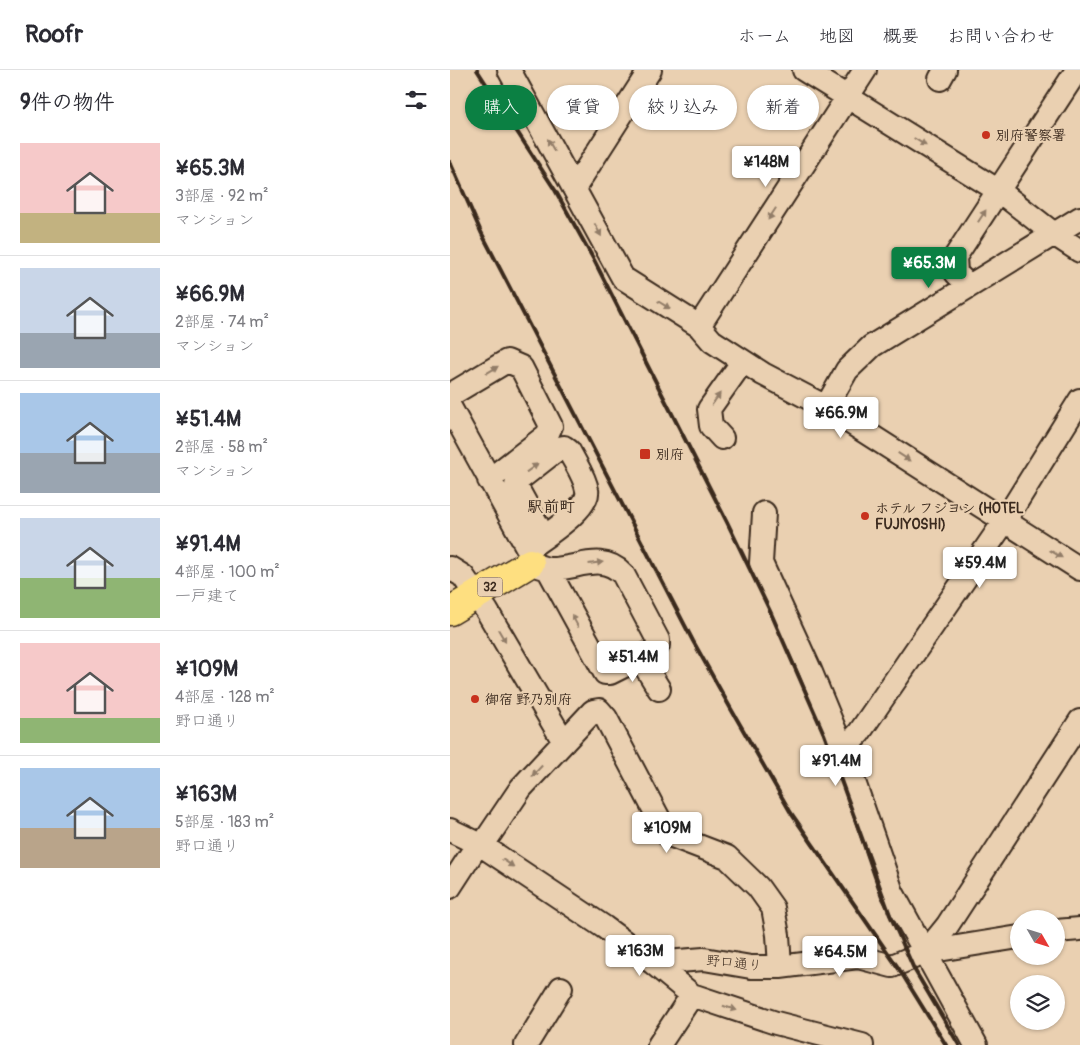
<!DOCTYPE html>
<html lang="ja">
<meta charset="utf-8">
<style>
:root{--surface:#fff;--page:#f2f2f3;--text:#2b2b33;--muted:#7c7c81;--line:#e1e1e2;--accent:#0b8043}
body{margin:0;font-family:Pangolin,"Klee One",sans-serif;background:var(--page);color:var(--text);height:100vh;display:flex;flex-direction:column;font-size:19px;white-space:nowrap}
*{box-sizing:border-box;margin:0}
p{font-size:16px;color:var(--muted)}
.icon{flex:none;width:28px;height:28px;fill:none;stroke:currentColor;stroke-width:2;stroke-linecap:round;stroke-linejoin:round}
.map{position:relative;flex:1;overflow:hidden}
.details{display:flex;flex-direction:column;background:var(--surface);width:450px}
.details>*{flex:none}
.top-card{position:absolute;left:15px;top:15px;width:475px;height:45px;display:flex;gap:10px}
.needle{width:32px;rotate:129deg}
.controls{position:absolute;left:560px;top:840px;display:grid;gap:10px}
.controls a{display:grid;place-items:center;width:55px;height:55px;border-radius:50%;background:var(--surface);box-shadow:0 1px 4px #0004;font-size:25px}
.price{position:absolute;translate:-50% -42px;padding:0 11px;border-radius:5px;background:#fff;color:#222;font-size:16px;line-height:32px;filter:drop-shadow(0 1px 2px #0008)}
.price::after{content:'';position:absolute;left:50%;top:30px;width:15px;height:11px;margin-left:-8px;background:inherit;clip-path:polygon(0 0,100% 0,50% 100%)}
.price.current{background:var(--accent);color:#fff}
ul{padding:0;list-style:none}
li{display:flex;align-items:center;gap:15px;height:125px;padding:0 20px}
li+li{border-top:1px solid var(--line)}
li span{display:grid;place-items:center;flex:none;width:140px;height:100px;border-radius:0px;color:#555}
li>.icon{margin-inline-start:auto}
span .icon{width:60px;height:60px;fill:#fffc;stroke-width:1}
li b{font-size:21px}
h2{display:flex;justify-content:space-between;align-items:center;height:60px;padding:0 20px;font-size:21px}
.pill{padding:0 18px;border-radius:22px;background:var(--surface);box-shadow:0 1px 4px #0004;font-size:18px;line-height:45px}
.pill.current{background:var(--accent);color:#fff}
header{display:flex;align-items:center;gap:30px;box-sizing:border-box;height:70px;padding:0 25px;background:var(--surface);border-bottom:1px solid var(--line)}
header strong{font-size:24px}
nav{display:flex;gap:28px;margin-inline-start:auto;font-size:18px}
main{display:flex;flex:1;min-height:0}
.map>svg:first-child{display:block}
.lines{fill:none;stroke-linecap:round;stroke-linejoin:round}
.minor-casing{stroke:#3b2a1e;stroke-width:26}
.major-casing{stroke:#3b2a1e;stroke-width:31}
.minor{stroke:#ead0b1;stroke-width:22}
.major{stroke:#fedf80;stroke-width:28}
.rail{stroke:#3b2a1e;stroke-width:4}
.oneway{fill:#927d68}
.poi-dot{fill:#c8321e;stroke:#ead0b1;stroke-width:2}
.labels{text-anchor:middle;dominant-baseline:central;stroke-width:4.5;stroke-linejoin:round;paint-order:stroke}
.shield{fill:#ead0b1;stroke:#705c4a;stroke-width:1}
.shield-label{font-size:12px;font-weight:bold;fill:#3b2a1e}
.poi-label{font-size:14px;font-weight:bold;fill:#3b2a1e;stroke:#ead0b1;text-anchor:start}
.street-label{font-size:14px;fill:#3b2a1e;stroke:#ead0b1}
.quarter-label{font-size:16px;font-weight:bold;fill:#3b2a1e;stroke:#ead0b1}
</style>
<header>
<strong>Roofr</strong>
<nav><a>ホーム</a><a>地図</a><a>概要</a><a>お問い合わせ</a></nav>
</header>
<main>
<section class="details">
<h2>9件の物件<svg class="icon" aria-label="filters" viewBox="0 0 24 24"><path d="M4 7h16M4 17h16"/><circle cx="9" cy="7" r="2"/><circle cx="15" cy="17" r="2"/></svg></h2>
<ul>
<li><span style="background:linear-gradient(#f6c9c9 70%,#c2b280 0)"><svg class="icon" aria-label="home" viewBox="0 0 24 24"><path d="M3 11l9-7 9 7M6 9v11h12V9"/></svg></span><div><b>¥65.3M</b><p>3部屋 · 92 m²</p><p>マンション</p></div></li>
<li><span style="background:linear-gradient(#c9d6e8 65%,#9aa5b1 0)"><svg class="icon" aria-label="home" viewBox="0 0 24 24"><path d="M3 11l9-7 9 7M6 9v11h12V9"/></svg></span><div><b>¥66.9M</b><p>2部屋 · 74 m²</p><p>マンション</p></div></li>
<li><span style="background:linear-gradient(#a9c7e8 60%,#9aa5b1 0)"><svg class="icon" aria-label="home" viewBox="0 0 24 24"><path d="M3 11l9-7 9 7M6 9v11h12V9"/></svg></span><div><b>¥51.4M</b><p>2部屋 · 58 m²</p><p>マンション</p></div></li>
<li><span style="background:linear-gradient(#c9d6e8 60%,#8fb573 0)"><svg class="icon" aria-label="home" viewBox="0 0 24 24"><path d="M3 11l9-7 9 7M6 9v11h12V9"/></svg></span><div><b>¥91.4M</b><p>4部屋 · 100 m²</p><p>一戸建て</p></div></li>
<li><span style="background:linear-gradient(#f6c9c9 75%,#8fb573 0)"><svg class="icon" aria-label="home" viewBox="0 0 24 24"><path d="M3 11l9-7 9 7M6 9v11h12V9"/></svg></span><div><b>¥109M</b><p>4部屋 · 128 m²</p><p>野口通り</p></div></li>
<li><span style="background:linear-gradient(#a9c7e8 60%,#b9a48a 0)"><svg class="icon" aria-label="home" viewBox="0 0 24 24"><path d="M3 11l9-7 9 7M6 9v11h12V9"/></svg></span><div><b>¥163M</b><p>5部屋 · 183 m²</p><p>野口通り</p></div></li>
</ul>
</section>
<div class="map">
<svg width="630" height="975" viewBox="0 0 630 975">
<rect width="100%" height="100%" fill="#ead0b1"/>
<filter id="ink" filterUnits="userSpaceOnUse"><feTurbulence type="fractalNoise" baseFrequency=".02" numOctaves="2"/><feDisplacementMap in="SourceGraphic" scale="10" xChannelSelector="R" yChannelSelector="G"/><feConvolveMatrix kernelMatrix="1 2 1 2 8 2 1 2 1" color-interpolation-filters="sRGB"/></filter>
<g filter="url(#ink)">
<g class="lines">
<defs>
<path id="minor" d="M 59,0 L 173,208 L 249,256 L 262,271 L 313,304 L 376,337 L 630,499
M 354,0 L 549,121 L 604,164 L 630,181
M 490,9 L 495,0
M 125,117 L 200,0
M 519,216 L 506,203 L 505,187 L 627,0
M 249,256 L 415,0
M 0,325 L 57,291 L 71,297 L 101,356 L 97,365 L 39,410
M 0,337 L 78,479 L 80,493 C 86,495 93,498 99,499 C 126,500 151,481 173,504 L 208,570 L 208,575 L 204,581 L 160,603 L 155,603 L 98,499
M 376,337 L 397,300 L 422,276 L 630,148
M 272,368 L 261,356 L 259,339 L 293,291
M 314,443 L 311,493 L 360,600 L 393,680 L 442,822 L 526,975
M 78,479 C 92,468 141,438 137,420 C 135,407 125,393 119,381 L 114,377 L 109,378 L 67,411 L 66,416 L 94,467
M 0,498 L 13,506 L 37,541 L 114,672 L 71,718 L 36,770 L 24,780 L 0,817
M 190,588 L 209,619
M 114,672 L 143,641 L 149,640 L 156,648 L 217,764 L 277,787 L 308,817 L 323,838 L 328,865 L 330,897
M 393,680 L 409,663 L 554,452 L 630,330
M 0,760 L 31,775 L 154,857 L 203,893 L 242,925 L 326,953 L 412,975
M 606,861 L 630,859
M 476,882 L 497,856 L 630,651
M 203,893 L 254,889 L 301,897 L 330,897 L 408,887 L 442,896 L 476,882 L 569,867
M 76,975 L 111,918
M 209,975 L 242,925"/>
<path id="major" d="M 0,541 L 80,493"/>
</defs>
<!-- minor casing -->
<use href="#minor" class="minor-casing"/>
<!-- major casing -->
<use href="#major" class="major-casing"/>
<!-- minor -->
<use href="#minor" class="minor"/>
<!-- major -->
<use href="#major" class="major"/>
<!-- rail -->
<path class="rail" d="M 27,0 L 105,120 L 144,190 L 277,452 L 320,541 L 374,664 L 440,845 L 464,899 L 509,975
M 0,92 L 31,162 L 243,571 L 281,639 L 341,743 L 449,899 L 496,975"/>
</g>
<!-- one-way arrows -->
<defs><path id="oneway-solid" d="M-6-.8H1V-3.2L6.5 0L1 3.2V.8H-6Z" transform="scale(1.25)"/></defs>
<g class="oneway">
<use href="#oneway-solid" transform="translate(470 72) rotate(32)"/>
<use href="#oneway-solid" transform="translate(101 75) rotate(-119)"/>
<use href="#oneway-solid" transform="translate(322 144) rotate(123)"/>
<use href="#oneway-solid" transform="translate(532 146) rotate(-57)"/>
<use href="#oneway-solid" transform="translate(148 160) rotate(62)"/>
<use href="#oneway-solid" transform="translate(214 235) rotate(32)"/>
<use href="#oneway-solid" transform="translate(42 300) rotate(-31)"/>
<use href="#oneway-solid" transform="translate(266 329) rotate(-55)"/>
<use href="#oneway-solid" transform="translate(454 387) rotate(33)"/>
<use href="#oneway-solid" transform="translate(82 398) rotate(-36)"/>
<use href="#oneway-solid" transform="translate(606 484) rotate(31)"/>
<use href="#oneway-solid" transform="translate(146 493) rotate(-7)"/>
<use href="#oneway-solid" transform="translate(125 551) rotate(-118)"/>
<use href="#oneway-solid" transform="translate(52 566) rotate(60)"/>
<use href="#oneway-solid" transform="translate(87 701) rotate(133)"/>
<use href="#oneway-solid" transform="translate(58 793) rotate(34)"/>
<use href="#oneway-solid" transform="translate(280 938) rotate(18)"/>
</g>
</g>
<!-- markers -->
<g class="poi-dot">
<circle cx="536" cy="65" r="5"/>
<rect x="189" y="378" width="12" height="12" rx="2.5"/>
<circle cx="415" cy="446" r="5"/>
<circle cx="25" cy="629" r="5"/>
</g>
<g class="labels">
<!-- shield labels -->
<rect class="shield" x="27.5" y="507.5" width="25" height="19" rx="4"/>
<g class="shield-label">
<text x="40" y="517">32</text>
</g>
<!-- poi labels -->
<g class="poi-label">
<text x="546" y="65">別府警察署</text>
<text x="206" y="384">別府</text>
<text x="425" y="438">ホテル フジヨシ (HOTEL<tspan x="425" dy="16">FUJIYOSHI)</tspan></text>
<text x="35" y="629">御宿 野乃別府</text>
</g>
<!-- street labels -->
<g class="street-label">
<text transform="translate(284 893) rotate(6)">野口通り</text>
</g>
<!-- quarter labels -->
<g class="quarter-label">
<text x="101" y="437">駅前町</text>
</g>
</g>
</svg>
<div class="controls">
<a><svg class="needle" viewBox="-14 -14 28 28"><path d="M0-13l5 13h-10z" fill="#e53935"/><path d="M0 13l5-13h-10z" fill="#7c7c81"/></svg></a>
<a><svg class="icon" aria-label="layers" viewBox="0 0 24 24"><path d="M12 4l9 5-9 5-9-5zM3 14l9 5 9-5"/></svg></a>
</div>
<b class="price" style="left:316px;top:118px">¥148M</b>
<b class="price current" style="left:479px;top:219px">¥65.3M</b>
<b class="price" style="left:391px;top:369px">¥66.9M</b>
<b class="price" style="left:530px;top:519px">¥59.4M</b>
<b class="price" style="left:183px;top:613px">¥51.4M</b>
<b class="price" style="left:386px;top:717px">¥91.4M</b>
<b class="price" style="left:217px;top:784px">¥109M</b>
<b class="price" style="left:190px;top:907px">¥163M</b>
<b class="price" style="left:390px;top:908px">¥64.5M</b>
<div class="top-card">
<a class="pill current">購入</a>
<a class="pill">賃貸</a>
<a class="pill">絞り込み</a>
<a class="pill">新着</a>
</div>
</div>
</main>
